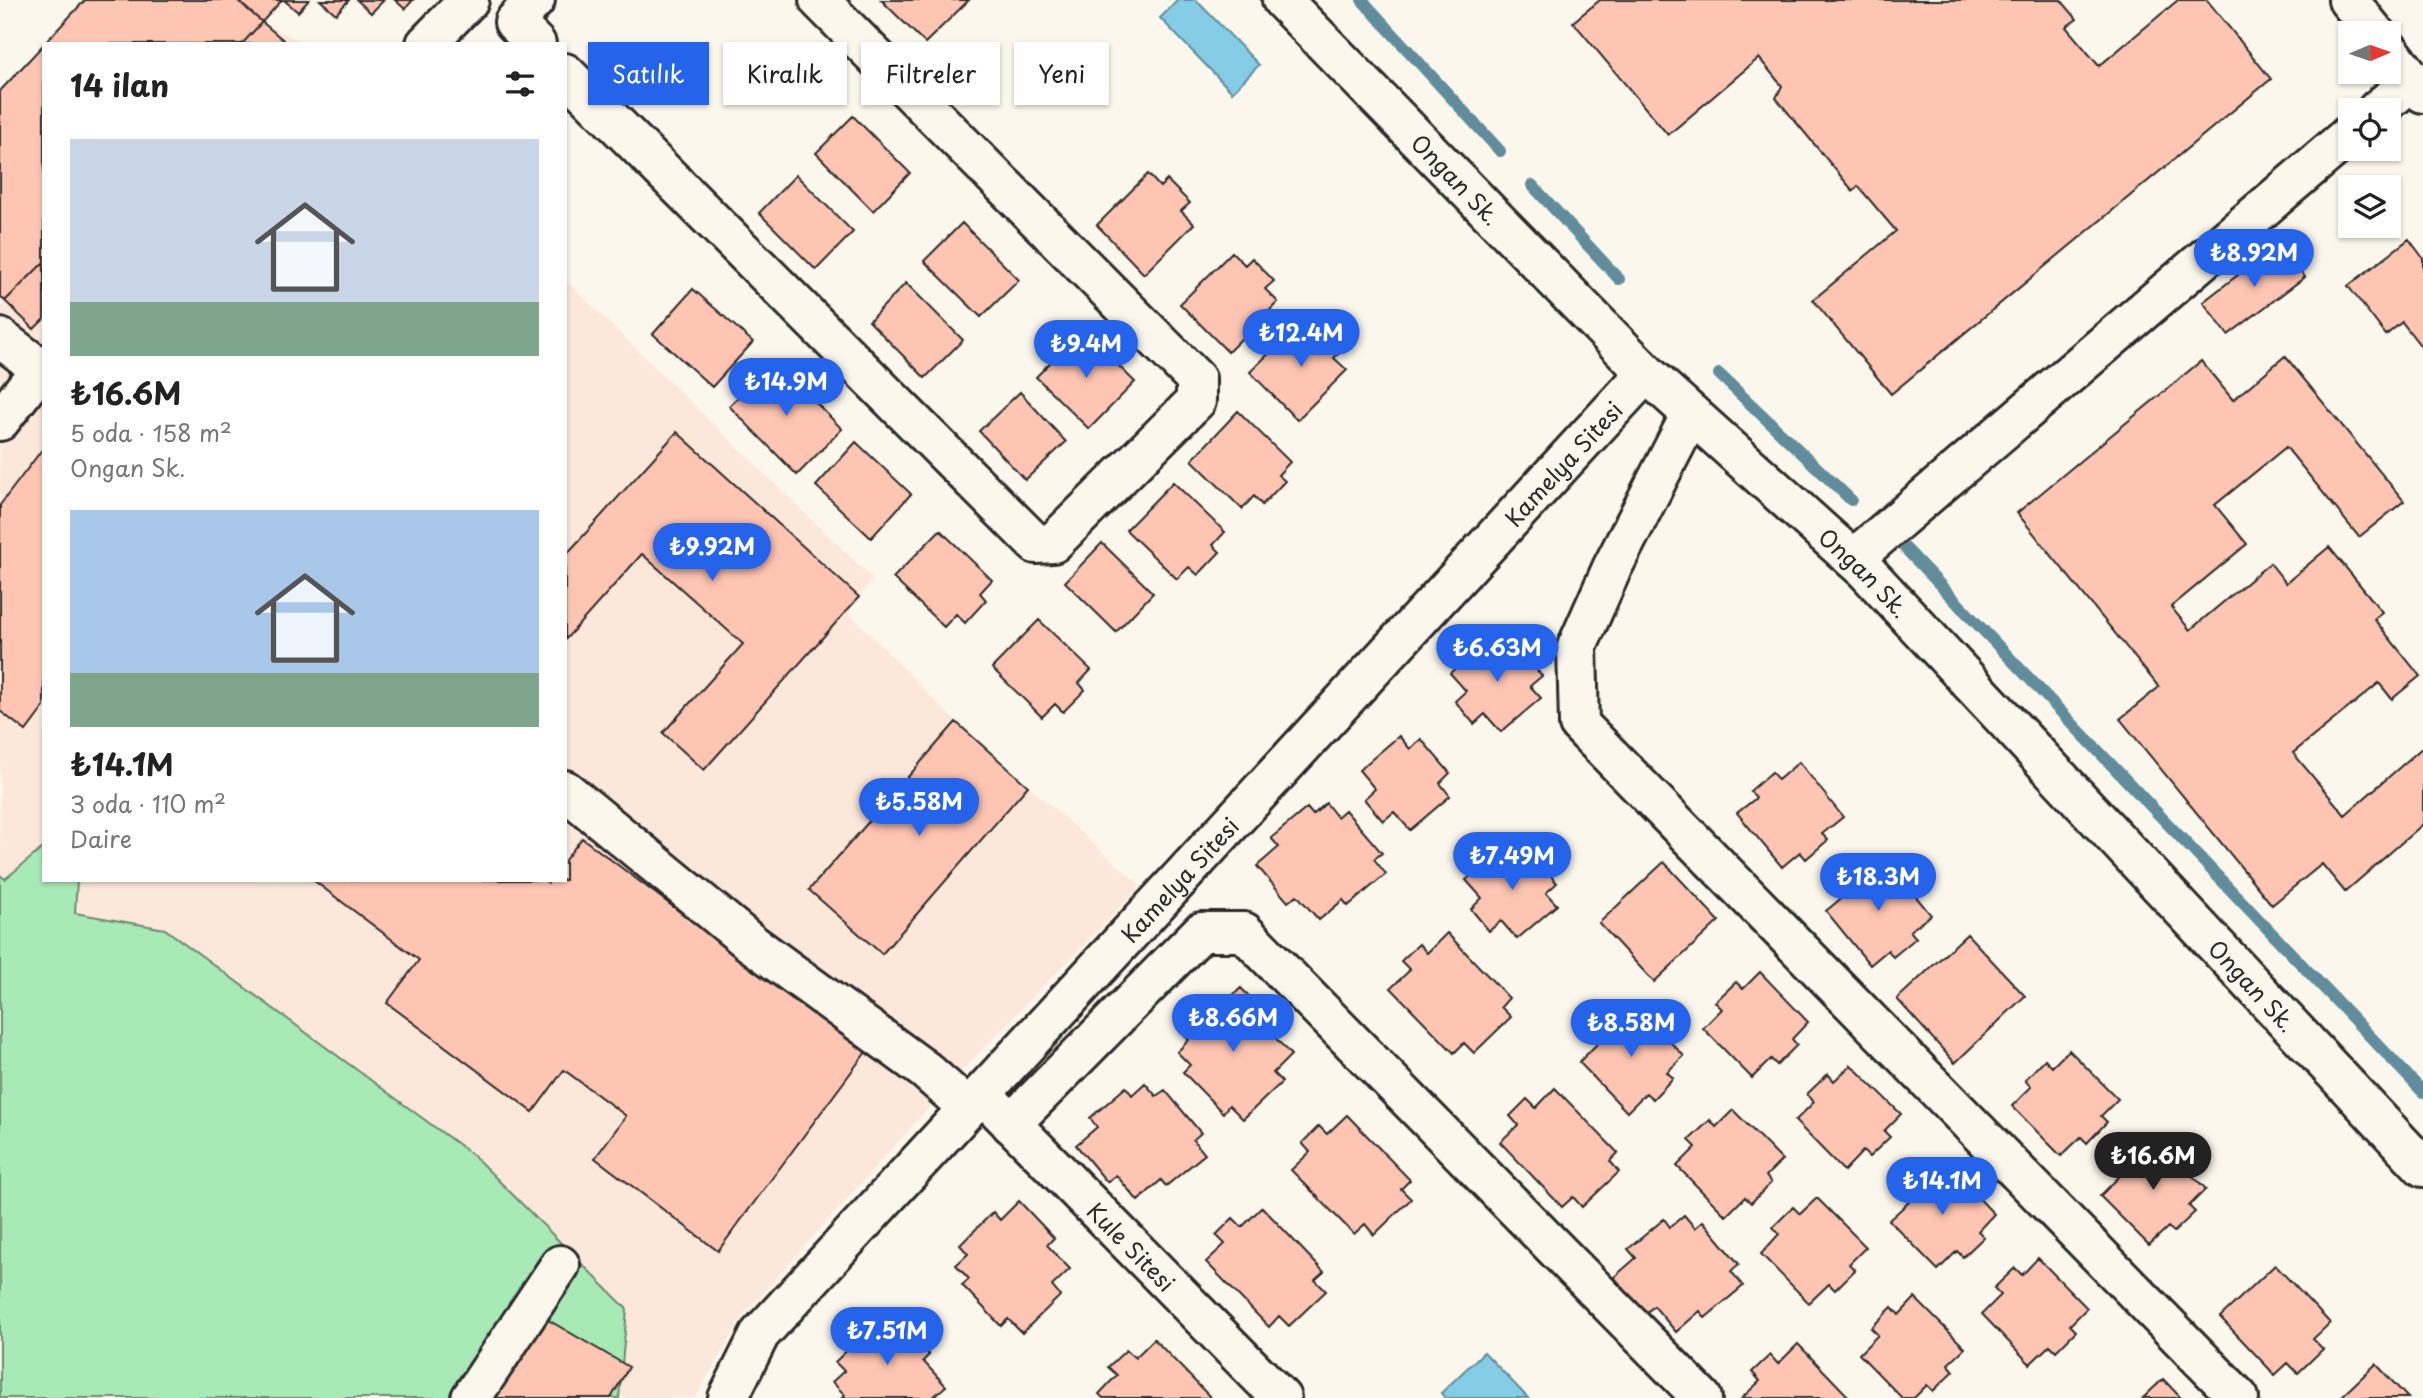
<!DOCTYPE html>
<html lang="tr">
<meta charset="utf-8">
<style>
:root{--surface:#fff;--page:#f2f2f2;--text:#222;--muted:#767676;--accent:#2563eb}
body{margin:0;font-family:"Playpen Sans",sans-serif;background:var(--page);color:var(--text);height:100vh;display:flex;flex-direction:column;font-size:26px;white-space:nowrap}
*{box-sizing:border-box;margin:0}
p{font-size:23px;color:var(--muted)}
.icon{flex:none;width:38px;height:38px;fill:none;stroke:currentColor;stroke-width:2;stroke-linecap:round;stroke-linejoin:round}
.map{position:relative;flex:1;overflow:hidden}
.drawer{position:absolute;left:42px;top:42px;width:525px;height:840px;display:flex;flex-direction:column;background:var(--surface);border-radius:0px;box-shadow:0 2px 5px #0004}
.drawer>*{flex:none}
.guide{position:absolute;left:588px;top:42px;width:665px;height:63px;display:flex;gap:14px}
.needle{width:46px;rotate:88deg}
.controls{position:absolute;left:2338px;top:21px;display:grid;gap:14px}
.controls a{display:grid;place-items:center;width:63px;height:63px;border-radius:0px;background:var(--surface);box-shadow:0 2px 5px #0004;font-size:35px}
.price{position:absolute;translate:-50% -60px;padding:0 16px;border-radius:24px;background:var(--accent);color:#fff;font-size:23px;line-height:46px;filter:drop-shadow(0 2px 4px #0008)}
.price::after{content:'';position:absolute;left:50%;top:42px;width:21px;height:16px;margin-left:-10px;background:inherit;clip-path:polygon(0 0,100% 0,50% 100%)}
.price.on{background:#222;color:#fff}
ul{padding:0;list-style:none}
li{display:grid;align-content:center;gap:14px;height:371px;padding:0 28px}
li span{display:grid;place-items:center;height:217px;border-radius:0px;color:#555}
li>.icon{margin-inline-start:auto}
span .icon{width:126px;height:126px;fill:#fffc;stroke-width:1}
li b{font-size:30px}
h2{display:flex;justify-content:space-between;align-items:center;height:84px;padding:0 28px;font-size:30px}
.tag{padding:0 24px;border-radius:0px;background:var(--surface);box-shadow:0 2px 5px #0004;font-size:24px;line-height:63px}
.tag.on{background:var(--accent);color:#fff}
.map>svg:first-child{display:block}
.built{fill:#fce8db}
.green{fill:#a7eab5;stroke:#698a70;stroke-width:2}
.water{fill:#85cde6;stroke:#618c9b;stroke-width:2}
.lines{fill:none;stroke-linecap:round;stroke-linejoin:round}
.stream{stroke:#618c9b;stroke-width:12}
.building{fill:#fec5b3;stroke:#2b2b2b;stroke-width:2}
.minor-casing{stroke:#2b2b2b;stroke-width:44}
.minor{stroke:#fbf7ec;stroke-width:38}
.labels{text-anchor:middle;dominant-baseline:central;stroke-width:5;stroke-linejoin:round;paint-order:stroke}
.street-label{font-size:23px;fill:#2b2b2b;stroke:#fbf7ec}
</style>
<div class="map">
<svg width="2423" height="1398" viewBox="0 0 2423 1398">
<rect width="100%" height="100%" fill="#fbf7ec"/>
<filter id="ink" filterUnits="userSpaceOnUse"><feTurbulence type="fractalNoise" baseFrequency=".0143" numOctaves="2"/><feDisplacementMap in="SourceGraphic" scale="14" xChannelSelector="R" yChannelSelector="G"/><feConvolveMatrix kernelMatrix="1 2 1 2 8 2 1 2 1" color-interpolation-filters="sRGB"/></filter>
<g filter="url(#ink)">
<!-- built -->
<path class="built" d="M 262,22 L 306,44 L 242,44 Z
M 44,262 L 44,847 L 5,880 L 0,875 L 0,308 Z
M 565,280 L 873,579 L 847,611 L 956,722 L 1141,886 L 967,1065 L 745,1313 L 695,1398 L 619,1398 L 627,1309 L 74,913 L 77,880 L 565,880 Z"/>
<!-- green -->
<path class="green" d="M 44,847 L 44,880 L 77,880 L 75,913 L 165,929 L 474,1156 L 627,1309 L 619,1398 L 0,1398 L 0,875 L 5,879 Z"/>
<!-- water -->
<path class="water" d="M 1178,0 L 1196,0 L 1259,65 L 1232,92 L 1160,18 Z
M 1484,1352 L 1528,1398 L 1445,1398 L 1441,1393 Z"/>
<g class="lines">
<!-- stream -->
<path class="stream" d="M 1362,0 L 1500,151
M 1532,185 L 1619,279
M 1719,374 L 1851,500
M 1905,548 L 2423,1092"/>
</g>
<!-- building -->
<path class="building" d="M 85,0 L 237,0 L 262,22 L 242,44 L 44,44 Z
M 237,0 L 282,0 L 262,22 Z
M 284,0 L 309,0 L 298,12 Z
M 320,0 L 349,0 L 336,14 Z
M 357,0 L 384,0 L 371,13 Z
M 395,0 L 413,0 L 405,9 Z
M 881,0 L 969,0 L 925,43 Z
M 1600,0 L 2061,0 L 2077,19 L 2066,27 L 2099,66 L 2178,0 L 2207,0 L 2271,79 L 1891,394 L 1813,300 L 1896,231 L 1858,186 L 1853,191 L 1776,98 L 1782,86 L 1759,58 L 1668,135 L 1573,22 Z
M 262,22 L 288,44 L 242,44 Z
M 44,44 L 44,262 L 5,301 L 0,296 L 0,91 Z
M 853,116 L 910,173 L 873,211 L 816,153 Z
M 1148,174 L 1160,187 L 1167,180 L 1190,203 L 1181,211 L 1194,224 L 1144,274 L 1097,225 Z
M 796,175 L 853,232 L 816,270 L 759,213 Z
M 962,223 L 1019,280 L 981,317 L 924,261 Z
M 2409,239 L 2423,258 L 2423,349 L 2402,322 L 2386,335 L 2348,286 Z
M 2279,243 L 2305,277 L 2228,335 L 2203,302 Z
M 1232,252 L 1245,265 L 1252,258 L 1274,281 L 1265,289 L 1278,302 L 1228,352 L 1180,304 Z
M 44,262 L 44,319 L 34,329 L 5,301 Z
M 906,283 L 963,340 L 925,378 L 869,321 Z
M 693,289 L 753,342 L 712,387 L 653,334 Z
M 1302,321 L 1314,333 L 1321,326 L 1343,349 L 1334,358 L 1347,370 L 1297,420 L 1250,372 Z
M 1082,330 L 1135,382 L 1089,429 L 1036,377 Z
M 2285,356 L 2404,501 L 2359,537 L 2286,447 L 2215,505 L 2247,544 L 2171,607 L 2190,630 L 2270,563 L 2286,583 L 2329,547 L 2382,612 L 2374,619 L 2420,676 L 2392,699 L 2379,683 L 2293,753 L 2345,815 L 2423,747 L 2423,824 L 2345,892 L 2322,864 L 2272,905 L 2120,719 L 2159,687 L 2017,513 L 2201,361 L 2233,400 Z
M 775,361 L 842,429 L 797,475 L 729,406 Z
M 1020,392 L 1066,442 L 1025,480 L 979,431 Z
M 1238,411 L 1290,462 L 1278,475 L 1285,481 L 1262,505 L 1254,496 L 1242,509 L 1192,460 Z
M 677,432 L 859,597 L 704,770 L 663,733 L 743,644 L 642,554 L 565,640 L 565,556 Z
M 856,442 L 911,494 L 871,538 L 816,486 Z
M 44,447 L 44,707 L 26,731 L 0,711 L 0,505 Z
M 1173,482 L 1225,532 L 1213,545 L 1220,552 L 1198,575 L 1189,567 L 1177,579 L 1126,530 Z
M 940,530 L 992,580 L 980,593 L 986,600 L 965,623 L 956,614 L 944,627 L 893,578 Z
M 1102,543 L 1153,593 L 1116,632 L 1065,582 Z
M 1039,620 L 1091,670 L 1079,683 L 1085,690 L 1063,712 L 1055,704 L 1042,717 L 992,668 Z
M 1490,638 L 1501,652 L 1512,642 L 1542,676 L 1530,686 L 1541,698 L 1501,732 L 1485,714 L 1474,724 L 1455,701 L 1466,691 L 1450,673 Z
M 956,722 L 1028,786 L 882,954 L 809,890 Z
M 1399,736 L 1410,749 L 1421,739 L 1450,773 L 1440,783 L 1450,796 L 1410,830 L 1394,812 L 1383,821 L 1364,799 L 1375,789 L 1359,770 Z
M 1799,762 L 1843,817 L 1822,834 L 1828,840 L 1806,859 L 1800,852 L 1782,867 L 1737,813 L 1756,798 L 1750,791 L 1772,772 L 1778,780 Z
M 1326,803 L 1337,817 L 1345,810 L 1382,853 L 1374,859 L 1386,874 L 1348,906 L 1343,900 L 1319,920 L 1297,895 L 1288,902 L 1257,866 L 1279,847 L 1271,838 L 1307,808 L 1313,815 Z
M 582,838 L 866,1052 L 718,1251 L 595,1158 L 626,1116 L 564,1070 L 533,1112 L 387,1003 L 419,960 L 313,880 L 544,880 L 548,883 L 550,880 L 565,880 L 565,860 Z
M 1505,846 L 1517,859 L 1528,849 L 1557,883 L 1546,893 L 1557,905 L 1517,939 L 1501,921 L 1489,931 L 1471,909 L 1482,898 L 1466,880 Z
M 1887,861 L 1931,915 L 1910,931 L 1916,938 L 1893,957 L 1888,950 L 1870,965 L 1826,911 L 1844,896 L 1837,888 L 1860,870 L 1866,878 Z
M 1664,862 L 1719,921 L 1654,982 L 1599,923 Z
M 1447,933 L 1509,998 L 1501,1007 L 1511,1017 L 1474,1053 L 1464,1043 L 1454,1053 L 1391,988 L 1410,970 L 1401,961 L 1419,944 L 1427,953 Z
M 1967,934 L 2025,996 L 1955,1063 L 1897,999 Z
M 1760,972 L 1808,1022 L 1792,1039 L 1797,1045 L 1777,1065 L 1771,1059 L 1752,1078 L 1703,1028 L 1722,1009 L 1715,1002 L 1736,982 L 1743,989 Z
M 1241,988 L 1276,1024 L 1269,1031 L 1291,1055 L 1273,1073 L 1282,1082 L 1243,1119 L 1229,1105 L 1223,1113 L 1183,1072 L 1190,1065 L 1177,1052 L 1189,1040 L 1181,1031 L 1215,999 L 1221,1006 Z
M 1635,1006 L 1684,1056 L 1667,1072 L 1673,1078 L 1653,1099 L 1646,1093 L 1627,1112 L 1579,1062 L 1598,1043 L 1591,1036 L 1611,1015 L 1619,1022 Z
M 2069,1050 L 2118,1099 L 2101,1116 L 2107,1122 L 2087,1143 L 2081,1137 L 2061,1156 L 2012,1106 L 2031,1087 L 2025,1080 L 2045,1059 L 2052,1067 Z
M 1851,1065 L 1901,1114 L 1884,1131 L 1890,1137 L 1869,1157 L 1863,1151 L 1844,1171 L 1795,1121 L 1814,1102 L 1807,1094 L 1828,1074 L 1834,1081 Z
M 1145,1083 L 1156,1096 L 1165,1090 L 1201,1133 L 1193,1140 L 1205,1154 L 1166,1186 L 1161,1180 L 1138,1201 L 1116,1175 L 1107,1182 L 1076,1145 L 1097,1127 L 1090,1118 L 1126,1087 L 1132,1095 Z
M 1555,1088 L 1618,1153 L 1610,1161 L 1619,1172 L 1582,1207 L 1573,1197 L 1562,1207 L 1500,1142 L 1518,1125 L 1510,1116 L 1527,1099 L 1536,1108 Z
M 1733,1110 L 1782,1160 L 1766,1176 L 1771,1183 L 1751,1203 L 1745,1197 L 1726,1216 L 1677,1166 L 1696,1147 L 1689,1140 L 1710,1120 L 1716,1127 Z
M 1347,1115 L 1410,1180 L 1401,1189 L 1411,1199 L 1374,1235 L 1365,1224 L 1354,1234 L 1291,1170 L 1310,1152 L 1302,1143 L 1319,1126 L 1327,1134 Z
M 2156,1140 L 2206,1189 L 2189,1206 L 2195,1212 L 2174,1232 L 2168,1227 L 2149,1245 L 2100,1196 L 2119,1177 L 2112,1170 L 2133,1149 L 2140,1157 Z
M 1946,1164 L 1994,1214 L 1978,1231 L 1984,1237 L 1963,1257 L 1957,1251 L 1938,1270 L 1889,1220 L 1909,1202 L 1901,1195 L 1922,1174 L 1929,1181 Z
M 1817,1198 L 1866,1247 L 1849,1264 L 1855,1270 L 1835,1290 L 1829,1284 L 1809,1303 L 1761,1254 L 1779,1234 L 1773,1227 L 1793,1207 L 1800,1214 Z
M 1019,1201 L 1054,1238 L 1047,1245 L 1070,1269 L 1052,1286 L 1060,1296 L 1022,1333 L 1008,1319 L 1001,1326 L 962,1285 L 969,1279 L 956,1265 L 968,1254 L 960,1245 L 993,1212 L 1000,1220 Z
M 1262,1207 L 1324,1272 L 1315,1280 L 1326,1291 L 1289,1326 L 1279,1316 L 1269,1327 L 1206,1262 L 1225,1244 L 1216,1235 L 1233,1218 L 1242,1227 Z
M 1684,1215 L 1695,1228 L 1703,1221 L 1739,1264 L 1731,1271 L 1743,1286 L 1705,1318 L 1700,1311 L 1676,1332 L 1654,1306 L 1645,1314 L 1614,1277 L 1636,1258 L 1628,1249 L 1664,1219 L 1670,1227 Z
M 2038,1258 L 2087,1308 L 2070,1325 L 2076,1331 L 2056,1351 L 2050,1345 L 2030,1364 L 1982,1314 L 2001,1295 L 1994,1288 L 2015,1268 L 2022,1275 Z
M 2275,1265 L 2330,1323 L 2313,1339 L 2323,1349 L 2298,1373 L 2288,1363 L 2275,1375 L 2220,1317 Z
M 1915,1298 L 1965,1348 L 1948,1364 L 1954,1371 L 1933,1391 L 1927,1385 L 1914,1398 L 1902,1398 L 1859,1354 L 1878,1335 L 1871,1328 L 1892,1307 L 1899,1315 Z
M 543,1317 L 629,1367 L 611,1398 L 496,1398 Z
M 894,1318 L 929,1355 L 923,1361 L 946,1386 L 932,1398 L 842,1398 L 845,1395 L 832,1382 L 844,1371 L 835,1362 L 869,1329 L 876,1337 Z
M 1154,1339 L 1211,1398 L 1103,1398 L 1099,1394 L 1117,1375 L 1108,1367 L 1126,1350 L 1135,1358 Z
M 1798,1344 L 1850,1398 L 1742,1398 L 1760,1381 L 1752,1372 L 1770,1355 L 1778,1364 Z
M 2376,1364 L 2408,1398 L 2340,1398 Z
M 2163,1379 L 2181,1398 L 2143,1398 Z"/>
<g class="lines">
<defs>
<g id="minor">
<path d="M 535,0 L 514,22 L 536,44"/>
<path id="s1" d="M 1282,0 L 1646,373 L 1866,571 L 2423,1167"/>
<path d="M 2348,0 L 2375,33"/>
<path d="M 426,44 L 469,0"/>
<path d="M 2389,50 L 2423,93"/>
<path d="M 565,73 L 1036,544 L 1053,543 L 1196,401 L 1196,379 L 819,0"/>
<path d="M 2377,110 L 2413,80"/>
<path d="M 0,338 L 44,371"/>
<path d="M 1691,414 L 1612,568 L 1577,647 L 1579,724 L 2239,1398"/>
<path d="M 0,421 L 44,364"/>
<path d="M 1853,559 L 2350,134"/>
<path d="M 565,790 L 751,943 L 925,1070 L 968,1108"/>
<path id="s2" d="M 993,1105 L 1281,1398"/>
<path d="M 1011,1124 L 1201,932 L 1244,932 L 1702,1398"/>
<path d="M 471,1398 L 560,1265"/>
<path id="s3" d="M 728,1398 L 760,1334 L 1646,373"/>
</g>
</defs>
<!-- minor casing -->
<use href="#minor" class="minor-casing"/>
<!-- minor -->
<use href="#minor" class="minor"/>
</g>
</g>
<g class="labels">
<!-- street labels -->
<g class="street-label">
<text stroke="none"><textPath href="#s1" startOffset="250">Ongan Sk.</textPath></text>
<text stroke="none"><textPath href="#s3" startOffset="1256">Kamelya Sitesi</textPath></text>
<text stroke="none"><textPath href="#s1" startOffset="817">Ongan Sk.</textPath></text>
<text stroke="none"><textPath href="#s3" startOffset="690">Kamelya Sitesi</textPath></text>
<text stroke="none"><textPath href="#s1" startOffset="1384">Ongan Sk.</textPath></text>
<text stroke="none"><textPath href="#s2" startOffset="198">Kule Sitesi</textPath></text>
</g>
</g>
</svg>
<div class="controls">
<a><svg class="needle" viewBox="-14 -14 28 28"><path d="M0-13l5 13h-10z" fill="#e53935"/><path d="M0 13l5-13h-10z" fill="#767676"/></svg></a>
<a><svg class="icon" aria-label="locate" viewBox="0 0 24 24"><circle cx="12" cy="12" r="6"/><path d="M12 2v4M12 18v4M2 12h4M18 12h4"/></svg></a>
<a><svg class="icon" aria-label="layers" viewBox="0 0 24 24"><path d="M12 4l9 5-9 5-9-5zM3 14l9 5 9-5"/></svg></a>
</div>
<b class="price" style="left:2254px;top:289px">₺8.92M</b>
<b class="price" style="left:1301px;top:369px">₺12.4M</b>
<b class="price" style="left:1086px;top:380px">₺9.4M</b>
<b class="price" style="left:786px;top:418px">₺14.9M</b>
<b class="price" style="left:712px;top:583px">₺9.92M</b>
<b class="price" style="left:1497px;top:684px">₺6.63M</b>
<b class="price" style="left:919px;top:838px">₺5.58M</b>
<b class="price" style="left:1512px;top:892px">₺7.49M</b>
<b class="price" style="left:1878px;top:913px">₺18.3M</b>
<b class="price" style="left:1233px;top:1054px">₺8.66M</b>
<b class="price" style="left:1631px;top:1059px">₺8.58M</b>
<b class="price on" style="left:2153px;top:1192px">₺16.6M</b>
<b class="price" style="left:1942px;top:1217px">₺14.1M</b>
<b class="price" style="left:887px;top:1367px">₺7.51M</b>
<div class="guide">
<a class="tag on">Satılık</a>
<a class="tag">Kiralık</a>
<a class="tag">Filtreler</a>
<a class="tag">Yeni</a>
</div>
<section class="drawer">
<h2>14 ilan<svg class="icon" aria-label="filters" viewBox="0 0 24 24"><path d="M4 7h16M4 17h16"/><circle cx="9" cy="7" r="2"/><circle cx="15" cy="17" r="2"/></svg></h2>
<ul>
<li><span style="background:linear-gradient(#c9d6e8 75%,#7fa58c 0)"><svg class="icon" aria-label="home" viewBox="0 0 24 24"><path d="M3 11l9-7 9 7M6 9v11h12V9"/></svg></span><div><b>₺16.6M</b><p>5 oda · 158 m²</p><p>Ongan Sk.</p></div></li>
<li><span style="background:linear-gradient(#a9c7e8 75%,#7fa58c 0)"><svg class="icon" aria-label="home" viewBox="0 0 24 24"><path d="M3 11l9-7 9 7M6 9v11h12V9"/></svg></span><div><b>₺14.1M</b><p>3 oda · 110 m²</p><p>Daire</p></div></li>
</ul>
</section>
</div>
